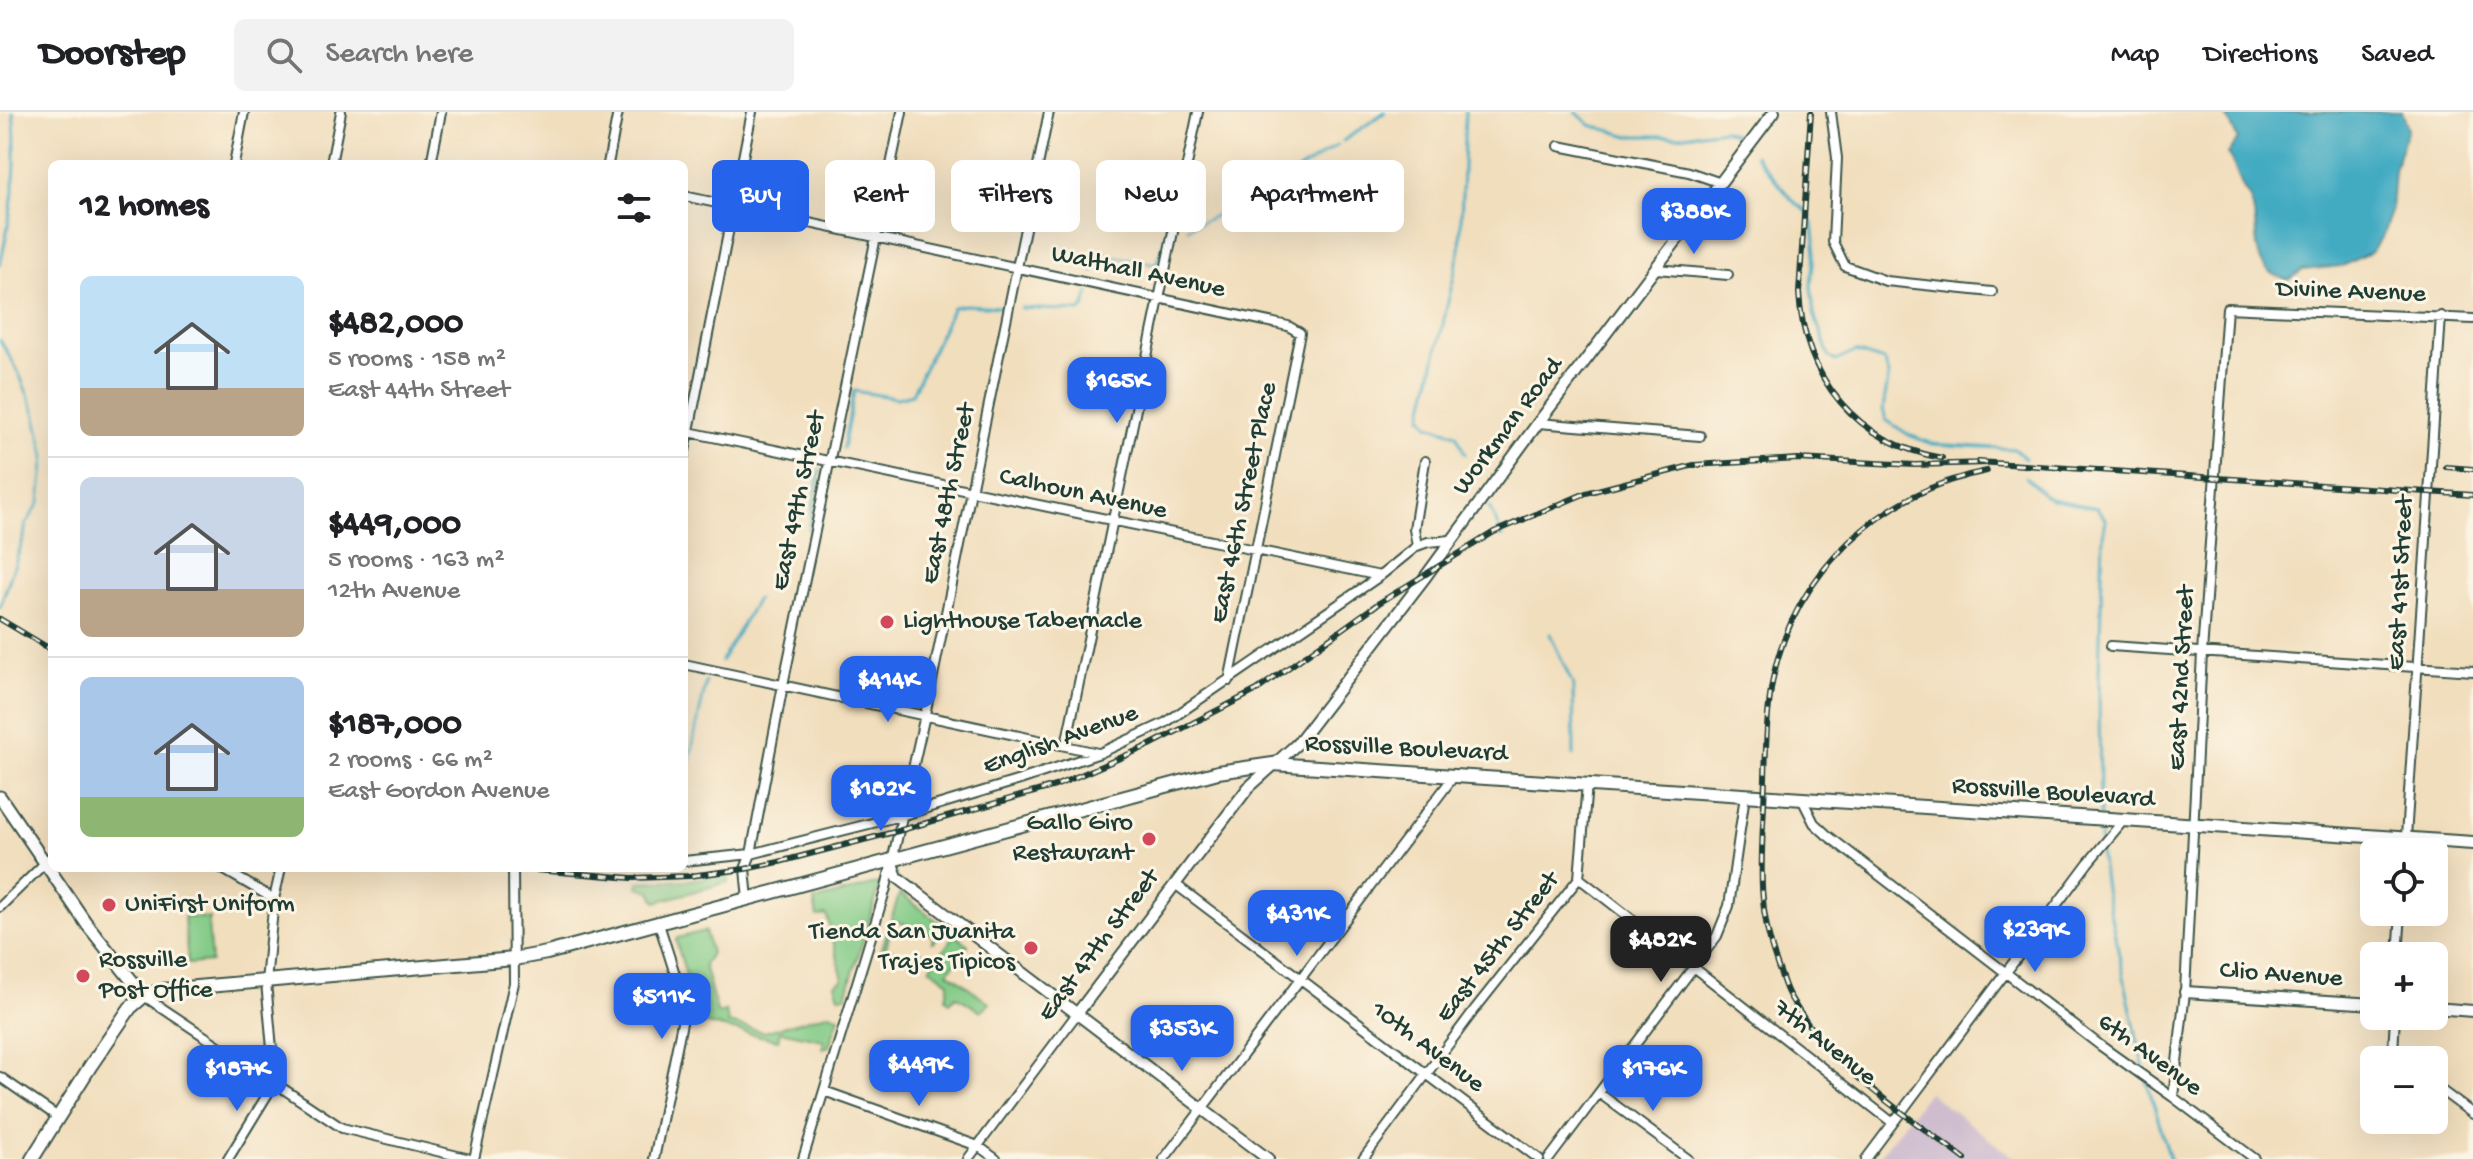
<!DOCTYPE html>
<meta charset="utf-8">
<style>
:root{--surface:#fff;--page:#f2f2f2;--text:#202124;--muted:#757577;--line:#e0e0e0;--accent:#2563eb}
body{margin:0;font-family:"Gochi Hand",sans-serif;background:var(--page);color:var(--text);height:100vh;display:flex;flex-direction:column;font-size:30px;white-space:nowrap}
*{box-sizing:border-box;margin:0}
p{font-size:26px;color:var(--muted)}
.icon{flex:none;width:44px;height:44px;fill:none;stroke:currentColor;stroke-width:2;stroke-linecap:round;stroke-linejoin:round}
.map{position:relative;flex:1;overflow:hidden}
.side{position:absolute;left:48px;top:48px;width:640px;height:712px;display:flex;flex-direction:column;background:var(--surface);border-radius:12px;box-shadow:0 8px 32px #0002}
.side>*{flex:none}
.guide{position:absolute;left:712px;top:48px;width:760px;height:72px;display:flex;gap:16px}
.tools{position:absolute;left:2360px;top:726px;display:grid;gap:16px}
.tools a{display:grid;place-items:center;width:88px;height:88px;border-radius:12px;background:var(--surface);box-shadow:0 8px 32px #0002;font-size:40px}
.price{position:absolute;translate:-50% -68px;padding:0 18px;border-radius:16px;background:var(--accent);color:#fff;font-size:26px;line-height:52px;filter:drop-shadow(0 2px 4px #0008)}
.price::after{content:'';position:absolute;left:50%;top:48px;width:24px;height:18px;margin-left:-12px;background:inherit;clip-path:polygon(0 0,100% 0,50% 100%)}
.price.on{background:#222;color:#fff}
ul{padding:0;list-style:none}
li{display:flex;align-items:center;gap:24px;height:200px;padding:0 32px}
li+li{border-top:2px solid var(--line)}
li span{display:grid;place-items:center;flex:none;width:224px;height:160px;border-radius:12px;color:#555}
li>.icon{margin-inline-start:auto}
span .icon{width:96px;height:96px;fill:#fffc;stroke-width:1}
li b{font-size:34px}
h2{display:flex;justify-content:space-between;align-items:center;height:96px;padding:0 32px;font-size:34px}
.pill{padding:0 28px;border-radius:12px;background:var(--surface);box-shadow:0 8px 32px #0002;font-size:28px;line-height:72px}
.pill.on{background:var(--accent);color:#fff}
header{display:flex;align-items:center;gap:48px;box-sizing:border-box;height:112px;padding:0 40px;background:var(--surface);border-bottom:2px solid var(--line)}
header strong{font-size:38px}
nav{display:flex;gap:44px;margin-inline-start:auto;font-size:28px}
.search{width:560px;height:72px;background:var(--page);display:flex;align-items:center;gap:20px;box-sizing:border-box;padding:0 28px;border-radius:12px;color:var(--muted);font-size:30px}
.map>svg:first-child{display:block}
.industrial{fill:#cfbdcf}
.green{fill:#83cb87;stroke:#51845e;stroke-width:2}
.water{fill:#43abc2;stroke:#31747b;stroke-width:2}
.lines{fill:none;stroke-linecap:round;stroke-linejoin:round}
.stream{stroke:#43abc2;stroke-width:3}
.minor-casing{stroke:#3e5549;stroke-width:12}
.tertiary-casing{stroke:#3e5549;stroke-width:14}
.secondary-casing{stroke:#3e5549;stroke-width:15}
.trunk-casing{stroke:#3e5549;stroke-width:16}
.minor{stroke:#fff;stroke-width:8}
.tertiary{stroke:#fff;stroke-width:10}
.secondary{stroke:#fff;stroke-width:11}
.trunk{stroke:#fff;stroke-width:12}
.rail-casing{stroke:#1f3d34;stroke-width:6}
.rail{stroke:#fcf5e5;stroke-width:3;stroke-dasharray:9;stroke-linecap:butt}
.poi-dot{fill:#d1495b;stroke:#fcf5e5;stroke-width:3}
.labels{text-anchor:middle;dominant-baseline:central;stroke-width:6;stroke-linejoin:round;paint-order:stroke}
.street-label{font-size:26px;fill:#1f3d34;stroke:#fcf5e5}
.poi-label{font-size:26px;fill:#1f3d34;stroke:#fcf5e5;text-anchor:start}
</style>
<header>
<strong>Doorstep</strong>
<div class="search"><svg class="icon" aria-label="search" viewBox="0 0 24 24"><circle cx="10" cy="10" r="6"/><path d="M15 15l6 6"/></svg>Search here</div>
<nav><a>Map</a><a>Directions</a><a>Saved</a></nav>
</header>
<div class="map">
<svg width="2473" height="1047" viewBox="0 0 2473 1047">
<rect width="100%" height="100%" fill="#fcf5e5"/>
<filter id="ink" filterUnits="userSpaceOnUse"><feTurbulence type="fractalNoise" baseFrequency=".0125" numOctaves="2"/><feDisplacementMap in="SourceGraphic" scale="16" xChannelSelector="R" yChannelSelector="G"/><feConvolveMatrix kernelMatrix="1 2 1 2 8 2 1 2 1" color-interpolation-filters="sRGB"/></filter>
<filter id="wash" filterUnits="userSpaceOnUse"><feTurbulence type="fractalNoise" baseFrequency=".006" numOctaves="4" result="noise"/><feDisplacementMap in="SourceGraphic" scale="32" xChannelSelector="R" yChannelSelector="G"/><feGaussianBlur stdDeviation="1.8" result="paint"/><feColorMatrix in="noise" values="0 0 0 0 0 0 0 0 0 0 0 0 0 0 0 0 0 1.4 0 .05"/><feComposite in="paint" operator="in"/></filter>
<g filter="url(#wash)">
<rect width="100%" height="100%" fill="#f1debd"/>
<!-- industrial -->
<path class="industrial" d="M 1928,980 L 2016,1047 L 1877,1047 Z"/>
<!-- green -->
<path class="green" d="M 731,761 L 728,770 L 656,790 L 651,779 L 638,775 L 639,770 L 689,768 Z
M 879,771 L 879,776 L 846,884 L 839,884 L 835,872 L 843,867 L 827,805 L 826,803 L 817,805 L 814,789 Z
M 901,782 L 945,815 L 934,830 L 932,830 L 932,822 L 896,809 L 894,816 L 891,816 L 886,836 L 914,845 L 920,838 L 923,844 L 917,851 L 881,839 L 899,783 Z
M 184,805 L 210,806 L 208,810 L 211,850 L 188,852 Z
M 705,819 L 711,841 L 704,853 L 717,900 L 720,902 L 726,899 L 728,911 L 764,920 L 830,901 L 839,905 L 829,934 L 823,937 L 823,928 L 780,919 L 778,928 L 693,909 L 692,884 L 676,829 L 677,826 Z
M 955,823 L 968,833 L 948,860 L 990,891 L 981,899 L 956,884 L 950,890 L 948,889 L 946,886 L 949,870 L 930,856 Z"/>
<!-- water -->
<path class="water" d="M 2224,0 L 2402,0 L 2408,16 L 2394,58 L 2391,99 L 2383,123 L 2371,140 L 2342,154 L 2303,158 L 2289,168 C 2242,156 2264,120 2250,86 C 2248,83 2245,80 2243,76 C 2238,64 2235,53 2228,42 L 2238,27 Z"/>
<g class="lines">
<!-- stream -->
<path class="stream" d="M 1576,0 L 1590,13 L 1629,24 L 1678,24 L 1724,18 L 1741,25
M 1343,29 L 1385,0
M 1755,43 L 1793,89 L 1807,100 L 1813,112 L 1815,129 L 1811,173 L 1814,202 L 1829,244 L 1836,249 L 1855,240 L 1884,249 L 1889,262 L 1883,297 L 1886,308 L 1909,323 L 1932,332 L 2014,337 L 2025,346
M 1188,116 L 1249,89 L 1338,33
M 0,153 C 12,102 19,52 13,0
M 1093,160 L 1099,144 L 1102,142 L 1155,152 L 1161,142 L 1168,113
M 1021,196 L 1080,199 L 1084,196 L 1089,181
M 0,228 L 17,257 L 35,300 L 45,344 L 40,390 L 26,412 L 24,425 L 0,495
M 843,336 L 854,279 L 897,286 L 912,282 L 953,195 L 965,193 L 1000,195
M 1465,342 L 1456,322 L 1429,313 L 1422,304 L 1460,137 L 1465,0
M 2026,365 L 2044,383 L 2051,387 L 2097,396 L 2106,408 L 2103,423 L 2099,562 L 2100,704
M 1489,395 L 1503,425
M 809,417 L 820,358
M 1550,522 L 1573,573 L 1574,643
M 721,549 L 757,487
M 685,670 L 706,570
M 2100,711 L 2100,732
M 2100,739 L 2105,777 L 2145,963
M 2147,970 L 2170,1047"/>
</g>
</g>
<g filter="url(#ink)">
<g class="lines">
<defs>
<path id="minor" d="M 1831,0 L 1837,46 L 1833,130 L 1845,154 L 1886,169 L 1992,180
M 1559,34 L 1689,60 L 1721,71
M 234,52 L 244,0
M 331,52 L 341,0
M 431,52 L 441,0
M 608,52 L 618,0
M 684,84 L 1288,214 L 1300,221 L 1229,569
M 1656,157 L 1728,163
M 1538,311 L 1700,324
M 684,319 L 1380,464
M 684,344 L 752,0
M 1417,434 L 1414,417 L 1425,349
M 2111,534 L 2473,559
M 684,552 L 1098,641
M 1066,633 L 1198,0
M 1587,672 L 1579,766 L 1893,1011
M 1802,687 L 1814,711 L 1827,723 L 2101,934 L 2173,985 L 2255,1047
M 2405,740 L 2441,204
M 684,749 L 751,742 L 904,703 L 1020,668 L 1100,641 L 1165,611 L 1380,464 L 1417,434 L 1428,430 L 1451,428
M 221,756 L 274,787
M 1175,772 L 1539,1047
M 748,787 L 745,757 L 751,742 L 783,573 L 902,0
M 0,795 L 52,744
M 2398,844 L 2401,800
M 144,884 L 342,1016 L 470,1047
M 2395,904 L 2393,941 L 2401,948
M 0,965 L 58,1005
M 275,970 L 266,870 L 274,787 L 281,756
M 2434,973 L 2473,1002
M 824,979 L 978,1034 L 996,1047
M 1599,981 L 1688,1047
M 2173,985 L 2185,880 L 2202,541 L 2227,196 L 2473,207
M 228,1047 L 275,970
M 474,1047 L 514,871 L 513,756
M 654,1047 L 684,901 L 682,884 L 659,812
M 803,1047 L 886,776 L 925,603 L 1049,0
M 968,1047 L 1076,903
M 1164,1047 L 1454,664
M 1363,1047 L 1475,897 L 1579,766
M 1549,1047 L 1717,824 L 1729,794 L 1745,683
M 1866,1047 L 2088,751 L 2123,709"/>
<path id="tertiary" d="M 891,749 L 897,765 L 1268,1047
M 2185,880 L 2374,892
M 2434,896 L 2473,899
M 1076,903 L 1248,676 L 1297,632 L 1423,468 L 1538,311 L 1774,0"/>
<path id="secondary" d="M 0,685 L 86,811 L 144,884"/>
<path id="trunk" d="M 32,1047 L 91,953 L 130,896 L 144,884 L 162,878 L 514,847 L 547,841 L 1218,660 L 1273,652 L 2473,731"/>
</defs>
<!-- minor casing -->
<use href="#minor" class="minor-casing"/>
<!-- tertiary casing -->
<use href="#tertiary" class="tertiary-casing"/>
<!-- secondary casing -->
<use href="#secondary" class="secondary-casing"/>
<!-- trunk casing -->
<use href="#trunk" class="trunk-casing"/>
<!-- minor -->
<use href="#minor" class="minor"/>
<!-- tertiary -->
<use href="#tertiary" class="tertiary"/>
<!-- secondary -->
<use href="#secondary" class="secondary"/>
<!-- trunk -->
<use href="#trunk" class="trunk"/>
<defs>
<path id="rail" d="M 1811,0 L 1799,181 C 1804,266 1856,331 1942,346
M 1978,350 L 2473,383
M 2446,355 L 2473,357
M 0,507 L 52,538
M 512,756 L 632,766 L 689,764 L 745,757 L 779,750 L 898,719 L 1055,674 L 1150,633 L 1257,578 L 1379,491 L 1494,420 L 1586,381 L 1694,353 L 1798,347 L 1915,353 L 1987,351
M 1965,1047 C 1901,999 1829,955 1789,883 C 1784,874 1782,864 1778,855 C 1757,798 1761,752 1764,693 C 1766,652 1765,607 1773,566 C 1794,461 1883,378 1987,359"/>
</defs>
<!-- rail casing -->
<use href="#rail" class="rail-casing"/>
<!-- rail -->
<use href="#rail" class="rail"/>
</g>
</g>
<!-- markers -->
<g class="poi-dot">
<circle cx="887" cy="510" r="8"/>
<circle cx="1149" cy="727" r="8"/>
<circle cx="109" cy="793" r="8"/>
<circle cx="1031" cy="836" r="8"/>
<circle cx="83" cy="864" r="8"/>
</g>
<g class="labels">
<!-- street labels -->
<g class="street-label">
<text transform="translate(1138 161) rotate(12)">Walthall Avenue</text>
<text transform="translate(2351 181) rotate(2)">Divine Avenue</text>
<text transform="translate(1509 315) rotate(-53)">Workman Road</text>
<text transform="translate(950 382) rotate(-78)">East 48th Street</text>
<text transform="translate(1083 383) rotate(12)">Calhoun Avenue</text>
<text transform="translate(800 389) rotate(-78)">East 49th Street</text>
<text transform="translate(1245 391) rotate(-78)">East 46th Street Place</text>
<text transform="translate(2402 471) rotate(-87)">East 41st Street</text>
<text transform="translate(2183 566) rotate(-87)">East 42nd Street</text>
<text transform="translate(1061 629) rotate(-20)">English Avenue</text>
<text transform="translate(1406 638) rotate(3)">Rossville Boulevard</text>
<text transform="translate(2053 682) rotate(4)">Rossville Boulevard</text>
<text transform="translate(1100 834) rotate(-53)">East 47th Street</text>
<text transform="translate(1499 836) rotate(-52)">East 45th Street</text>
<text transform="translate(2281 864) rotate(4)">Clio Avenue</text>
<text transform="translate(1824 932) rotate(38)">7th Avenue</text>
<text transform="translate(1427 936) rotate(37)">10th Avenue</text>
<text transform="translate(2149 944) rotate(36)">6th Avenue</text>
</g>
<!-- poi labels -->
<g class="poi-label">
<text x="903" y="510">Lighthouse Tabernacle</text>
<text x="1133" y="712" text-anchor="end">Gallo Giro<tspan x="1133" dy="30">Restaurant</tspan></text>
<text x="125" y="793">UniFirst Uniform</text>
<text x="1015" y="821" text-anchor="end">Tienda San Juanita<tspan x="1015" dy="30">Trajes Tipicos</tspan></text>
<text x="99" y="849">Rossville<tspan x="99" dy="30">Post Office</tspan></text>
</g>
</g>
</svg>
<div class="tools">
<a><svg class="icon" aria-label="locate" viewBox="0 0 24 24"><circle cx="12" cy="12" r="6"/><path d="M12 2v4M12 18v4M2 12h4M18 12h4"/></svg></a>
<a>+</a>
<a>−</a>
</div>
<b class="price" style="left:1694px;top:144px">$388K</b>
<b class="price" style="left:1117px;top:313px">$165K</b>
<b class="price" style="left:888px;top:612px">$414K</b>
<b class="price" style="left:881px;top:721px">$182K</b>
<b class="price" style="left:1297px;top:846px">$431K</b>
<b class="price" style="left:2035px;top:862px">$239K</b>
<b class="price on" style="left:1661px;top:872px">$482K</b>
<b class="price" style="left:662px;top:929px">$511K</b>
<b class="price" style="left:1182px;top:961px">$353K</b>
<b class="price" style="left:919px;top:996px">$449K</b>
<b class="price" style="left:237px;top:1001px">$187K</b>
<b class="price" style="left:1653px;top:1001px">$176K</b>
<div class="guide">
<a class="pill on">Buy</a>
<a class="pill">Rent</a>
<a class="pill">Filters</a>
<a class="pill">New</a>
<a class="pill">Apartment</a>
</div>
<section class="side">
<h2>12 homes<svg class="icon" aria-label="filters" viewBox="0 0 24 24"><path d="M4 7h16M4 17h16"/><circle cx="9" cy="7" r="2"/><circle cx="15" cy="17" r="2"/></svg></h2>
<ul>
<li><span style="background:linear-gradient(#bfe0f5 70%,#b9a48a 0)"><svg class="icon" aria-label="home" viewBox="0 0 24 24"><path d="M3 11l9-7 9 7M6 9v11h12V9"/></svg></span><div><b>$482,000</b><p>5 rooms · 158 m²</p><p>East 44th Street</p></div></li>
<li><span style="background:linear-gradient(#c9d6e8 70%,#b9a48a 0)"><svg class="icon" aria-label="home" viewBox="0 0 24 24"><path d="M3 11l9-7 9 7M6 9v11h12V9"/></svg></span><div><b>$449,000</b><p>5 rooms · 163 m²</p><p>12th Avenue</p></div></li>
<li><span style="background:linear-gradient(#a9c7e8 75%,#8fb573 0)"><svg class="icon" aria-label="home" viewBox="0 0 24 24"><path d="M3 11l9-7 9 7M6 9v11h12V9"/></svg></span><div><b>$187,000</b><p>2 rooms · 66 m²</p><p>East Gordon Avenue</p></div></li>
</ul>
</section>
</div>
